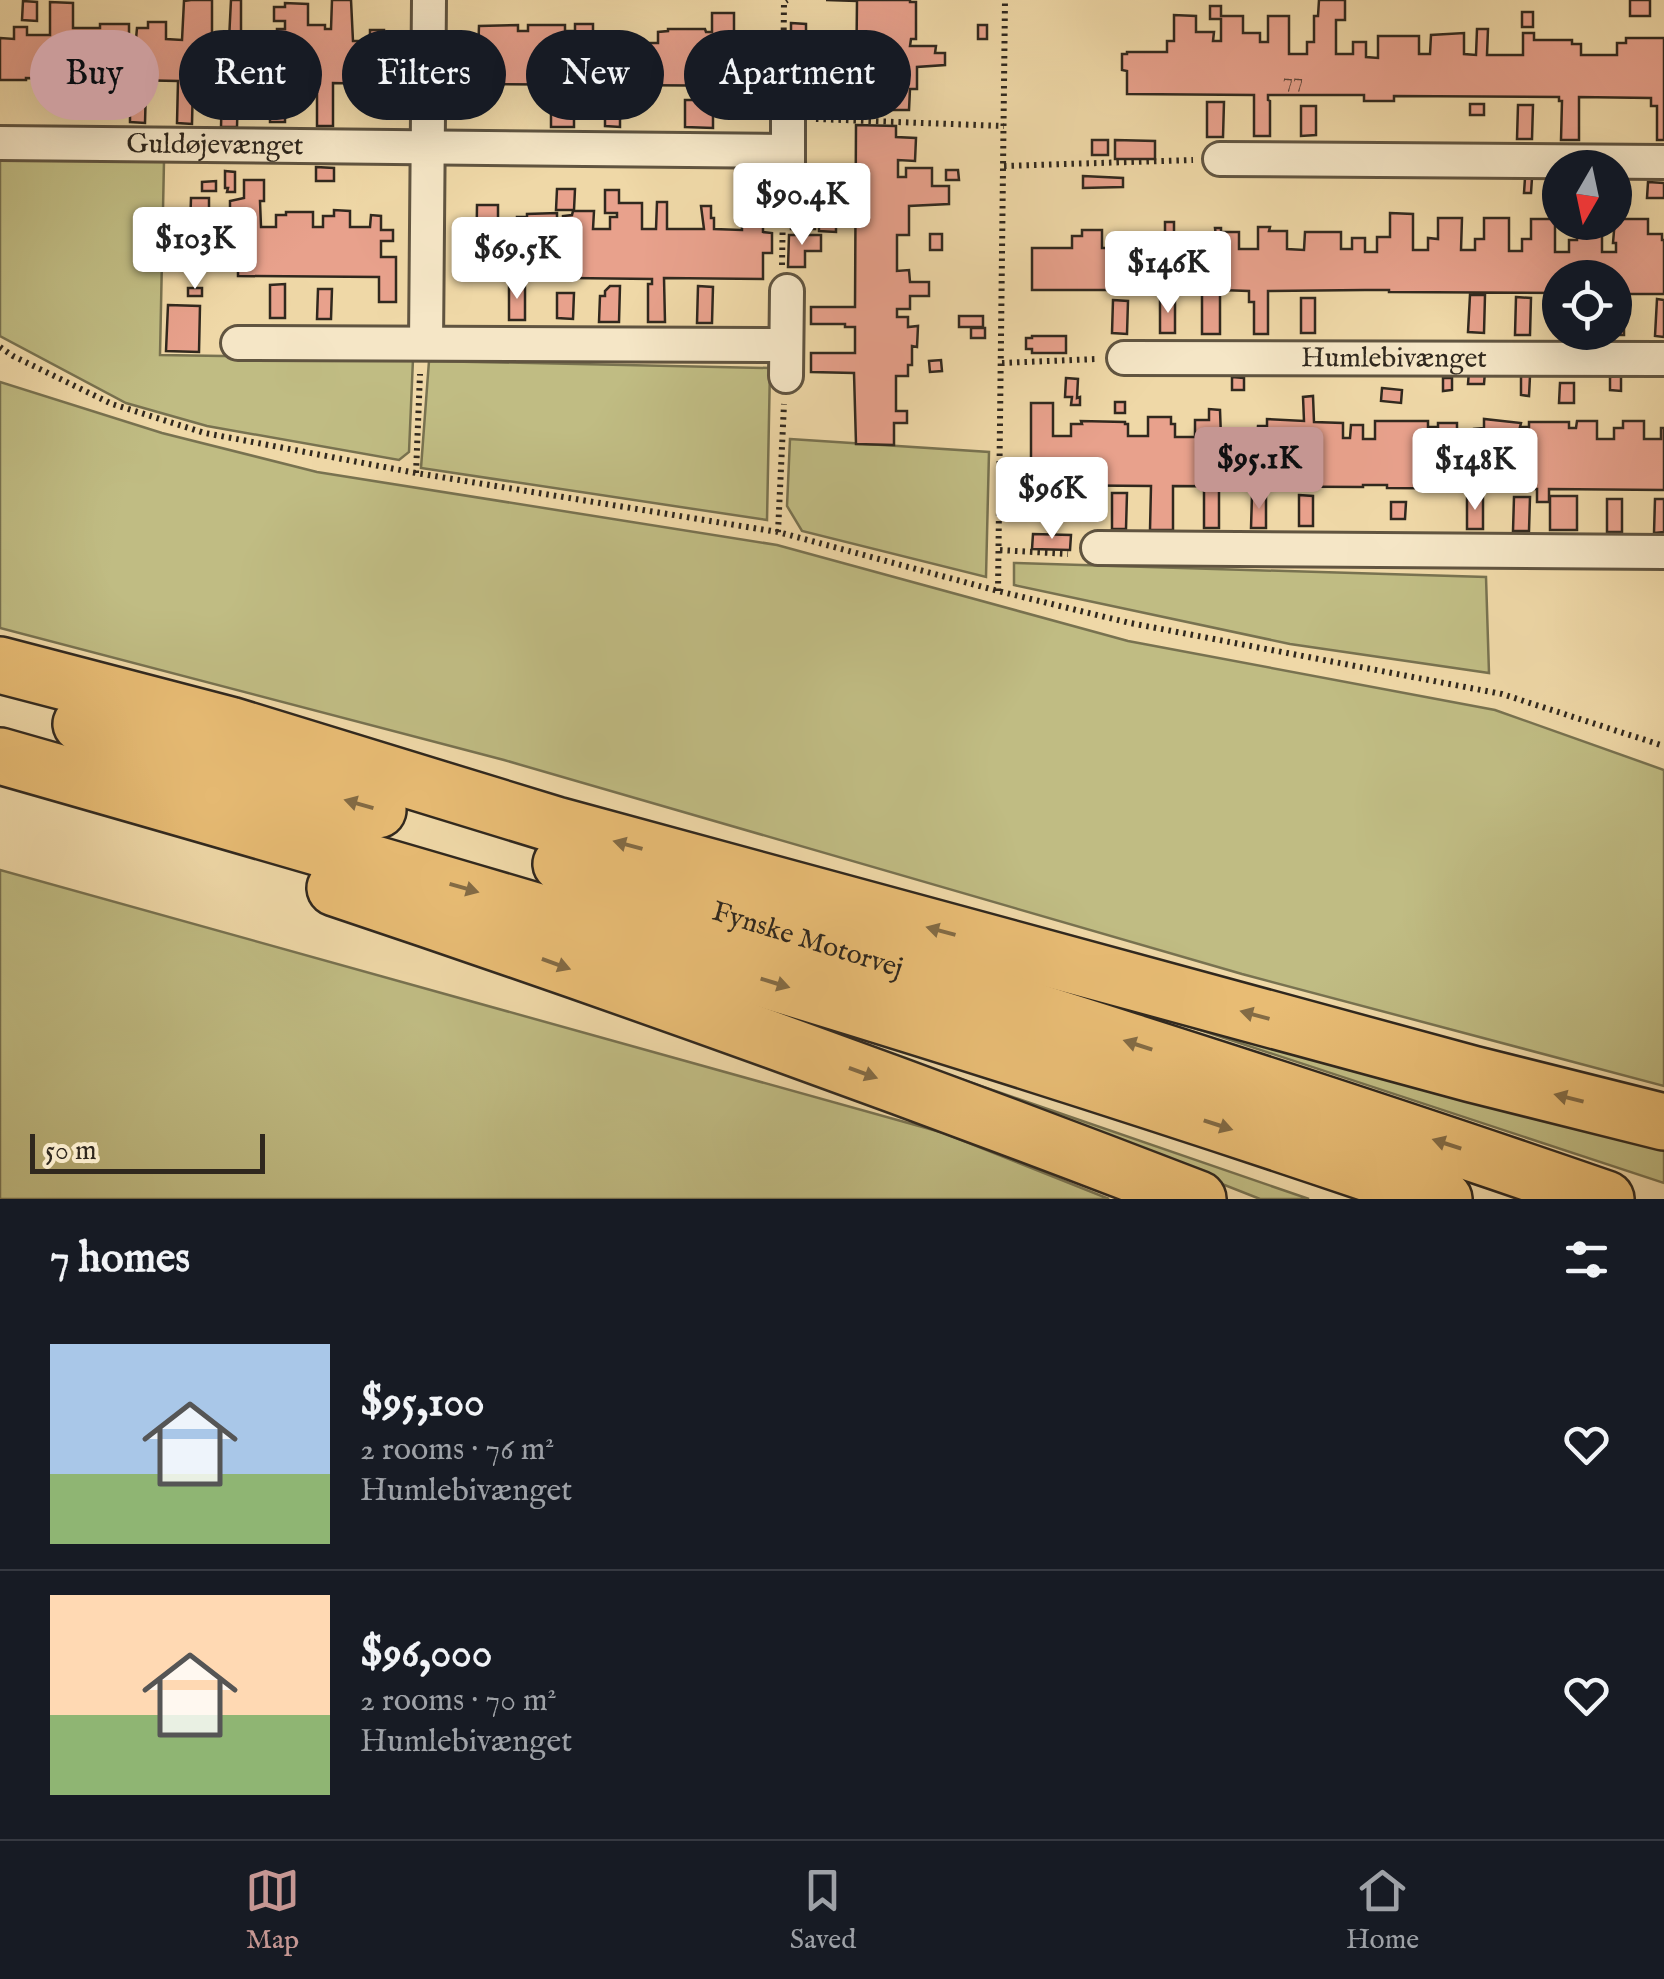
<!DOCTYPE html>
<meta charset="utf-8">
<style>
:root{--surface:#171b24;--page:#242831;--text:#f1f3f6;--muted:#9ea1a6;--line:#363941;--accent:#c59692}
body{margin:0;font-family:"IM FELL English",serif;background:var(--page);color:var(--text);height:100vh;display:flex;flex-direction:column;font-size:38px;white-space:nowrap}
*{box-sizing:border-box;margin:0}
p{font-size:32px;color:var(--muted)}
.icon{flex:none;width:55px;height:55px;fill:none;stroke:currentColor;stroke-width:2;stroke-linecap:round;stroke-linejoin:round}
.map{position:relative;height:1199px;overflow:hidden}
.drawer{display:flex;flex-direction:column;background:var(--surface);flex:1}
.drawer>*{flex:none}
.hud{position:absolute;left:30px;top:30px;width:1000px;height:90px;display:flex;gap:20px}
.needle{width:65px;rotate:189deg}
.fabs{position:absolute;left:1542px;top:150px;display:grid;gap:20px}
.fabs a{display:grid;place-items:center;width:90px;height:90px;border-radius:50%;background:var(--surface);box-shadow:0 10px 40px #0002;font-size:50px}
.scale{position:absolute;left:30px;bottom:25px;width:235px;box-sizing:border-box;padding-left:10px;border:5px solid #30281e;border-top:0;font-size:28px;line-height:35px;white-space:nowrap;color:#30281e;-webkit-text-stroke:8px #f5e6c6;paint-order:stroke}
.price{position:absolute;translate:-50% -85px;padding:0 22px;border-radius:10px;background:#fff;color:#222;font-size:32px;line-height:65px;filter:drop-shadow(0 2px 5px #0008)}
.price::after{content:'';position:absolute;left:50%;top:60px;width:30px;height:22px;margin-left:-15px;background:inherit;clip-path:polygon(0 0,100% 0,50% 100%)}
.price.active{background:var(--accent);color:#111}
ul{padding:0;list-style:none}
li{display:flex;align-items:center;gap:30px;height:250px;padding:0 50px}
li+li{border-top:2px solid var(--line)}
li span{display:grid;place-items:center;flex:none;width:280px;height:200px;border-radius:0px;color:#555}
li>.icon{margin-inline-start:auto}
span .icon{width:120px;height:120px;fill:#fffc;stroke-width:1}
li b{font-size:42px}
h2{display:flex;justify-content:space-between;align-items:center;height:120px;padding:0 50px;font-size:42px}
.pill{padding:0 35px;border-radius:45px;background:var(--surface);box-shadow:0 10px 40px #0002;font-size:35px;line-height:90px}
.pill.active{background:var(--accent);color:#111}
.tabs{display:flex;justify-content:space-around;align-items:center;height:140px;border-top:2px solid var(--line);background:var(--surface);font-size:28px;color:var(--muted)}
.tabs a{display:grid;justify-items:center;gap:5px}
.tabs .active{color:var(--accent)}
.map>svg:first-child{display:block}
.green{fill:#c0bc83;stroke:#787250;stroke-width:2.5}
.building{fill:#e8a18c;stroke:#30281e;stroke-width:2.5}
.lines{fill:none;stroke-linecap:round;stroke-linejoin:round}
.minor-casing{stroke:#605440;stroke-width:38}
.motorway-casing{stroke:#30281e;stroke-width:60}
.path{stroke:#30281e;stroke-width:6;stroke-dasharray:2.5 5;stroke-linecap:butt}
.minor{stroke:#f5e6c6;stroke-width:32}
.motorway{stroke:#e8bc74;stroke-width:55}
.oneway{fill:#836b45}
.labels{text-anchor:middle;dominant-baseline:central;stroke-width:10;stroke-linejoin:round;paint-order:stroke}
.number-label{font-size:22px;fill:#5e463a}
.street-label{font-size:28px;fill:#30281e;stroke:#f5e6c6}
</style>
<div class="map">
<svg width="1664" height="1199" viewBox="0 0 1664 1199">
<rect width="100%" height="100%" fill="#efd8a7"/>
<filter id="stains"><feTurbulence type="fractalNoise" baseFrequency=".002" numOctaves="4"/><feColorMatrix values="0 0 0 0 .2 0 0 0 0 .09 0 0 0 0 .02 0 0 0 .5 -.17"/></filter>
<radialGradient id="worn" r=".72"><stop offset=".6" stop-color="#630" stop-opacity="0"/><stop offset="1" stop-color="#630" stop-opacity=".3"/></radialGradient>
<!-- green -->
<path class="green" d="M 0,160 L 164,161 L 160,355 L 413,359 L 409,452 L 399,460 L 207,426 L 126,403 L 0,336 Z
M 429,361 L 770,368 L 767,520 L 421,468 Z
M 0,382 L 162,433 L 317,472 L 777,545 L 1128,641 L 1495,710 L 1664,770 L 1664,1086 L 1242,974 L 504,760 L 0,628 Z
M 790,439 L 989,452 L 986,577 L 802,531 L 787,506 Z
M 1014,563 L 1486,577 L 1489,673 L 1290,644 L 1014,585 Z
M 0,870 L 944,1133 L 1109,1199 L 0,1199 Z
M 1188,1026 L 1664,1145 L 1664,1183 Z
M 920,1065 L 1309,1199 L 1260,1199 Z"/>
<!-- building -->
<path class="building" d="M 191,0 L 212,0 L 212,40 L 229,40 L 231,0 L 241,0 L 241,40 L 277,40 L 277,29 L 285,29 L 285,21 L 274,21 L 274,7 L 285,7 L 285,3 L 308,4 L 308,25 L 325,25 L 325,29 L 331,29 L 332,0 L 351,0 L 353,41 L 370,41 L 370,30 L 384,30 L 384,42 L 401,42 L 401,81 L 383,82 L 383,84 L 333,83 L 333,126 L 317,126 L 317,93 L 310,92 L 310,83 L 285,83 L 285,122 L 270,122 L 270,82 L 193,81 L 192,124 L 177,123 L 178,81 L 26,78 L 26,80 L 0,80 L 0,38 L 14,39 L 14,27 L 27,27 L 27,35 L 50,35 L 50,2 L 73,3 L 73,28 L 100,28 L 100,24 L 129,24 L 129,39 L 136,39 L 137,28 L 148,28 L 148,22 L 166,22 L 166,39 L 182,40 L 184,1 Z
M 910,0 L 910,2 L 916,2 L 916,39 L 911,39 L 910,46 L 936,46 L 935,53 L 945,53 L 945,65 L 917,67 L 917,89 L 910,89 L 909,110 L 829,110 L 829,92 L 856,92 L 857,1 L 826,0 Z
M 1319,0 L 1345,0 L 1345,20 L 1336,20 L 1336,54 L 1353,54 L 1353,42 L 1366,42 L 1366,57 L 1378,58 L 1378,36 L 1419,36 L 1419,54 L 1430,54 L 1431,35 L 1464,33 L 1464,54 L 1476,55 L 1477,29 L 1488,29 L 1487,55 L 1523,55 L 1523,33 L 1534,33 L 1534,40 L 1572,40 L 1572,44 L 1581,44 L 1581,55 L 1617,55 L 1617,43 L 1626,43 L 1626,38 L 1664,38 L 1664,140 L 1657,140 L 1657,106 L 1651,106 L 1651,98 L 1579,97 L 1579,140 L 1561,140 L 1562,101 L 1559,101 L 1559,97 L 1394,96 L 1394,101 L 1364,101 L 1364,95 L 1268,95 L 1268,100 L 1270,101 L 1270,136 L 1254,136 L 1254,95 L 1127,94 L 1127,71 L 1122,70 L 1122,54 L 1127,54 L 1127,52 L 1167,52 L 1167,41 L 1174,41 L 1174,15 L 1196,16 L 1196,32 L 1214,32 L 1213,41 L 1221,41 L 1221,19 L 1210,19 L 1210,6 L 1221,6 L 1221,16 L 1243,16 L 1243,33 L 1260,33 L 1260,42 L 1268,42 L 1268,16 L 1289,16 L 1289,54 L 1307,54 L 1307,42 L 1314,42 L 1314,16 L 1318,16 Z
M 1630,0 L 1650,0 L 1650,16 L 1630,16 Z
M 23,1 L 37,2 L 37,21 L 22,20 Z
M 1522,12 L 1533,12 L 1533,27 L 1522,27 Z
M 712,13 L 734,13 L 734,45 L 751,45 L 752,32 L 764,32 L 764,36 L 776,36 L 776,112 L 761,112 L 761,86 L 477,84 L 477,82 L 458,82 L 458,56 L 478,56 L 479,26 L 518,25 L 518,31 L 528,31 L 528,25 L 565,25 L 565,31 L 575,31 L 575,24 L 593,24 L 593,43 L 611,43 L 611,32 L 622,32 L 622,43 L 658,43 L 658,32 L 668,31 L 668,29 L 705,29 L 706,32 L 712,32 Z
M 791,23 L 806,24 L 806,37 L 819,37 L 819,48 L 791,47 Z
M 978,25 L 987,25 L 987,39 L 978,39 Z
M 130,87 L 146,87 L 145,123 L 130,122 Z
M 222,89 L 238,90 L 237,127 L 221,127 Z
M 701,90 L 713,90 L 713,128 L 685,127 L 685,100 L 701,100 Z
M 558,91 L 574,91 L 574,127 L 551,127 L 551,102 Z
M 605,94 L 620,95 L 620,127 L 605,126 Z
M 1207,102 L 1224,102 L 1223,137 L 1207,137 Z
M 1470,104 L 1484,104 L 1484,115 L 1470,115 Z
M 1518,105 L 1533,105 L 1532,139 L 1517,139 Z
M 1301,106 L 1316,106 L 1316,135 L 1301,136 Z
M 856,125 L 896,126 L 896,137 L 916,138 L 915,161 L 898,160 L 898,177 L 906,177 L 906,168 L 932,168 L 932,186 L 949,186 L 949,204 L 909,206 L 909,235 L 897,235 L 897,271 L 909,270 L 910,282 L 929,282 L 929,296 L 910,296 L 910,309 L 897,309 L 897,317 L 908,317 L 908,327 L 918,326 L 917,347 L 912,346 L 912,365 L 908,365 L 908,376 L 896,376 L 896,411 L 907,411 L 907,423 L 894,423 L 894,445 L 856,444 L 854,373 L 811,372 L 811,353 L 855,353 L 855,327 L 845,327 L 845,324 L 811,324 L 811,307 L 855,307 Z
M 1092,140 L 1108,140 L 1108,155 L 1092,155 Z
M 1115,140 L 1155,141 L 1155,159 L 1115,159 Z
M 316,167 L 334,168 L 334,181 L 316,181 Z
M 946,170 L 958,170 L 959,180 L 946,180 Z
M 225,171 L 235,172 L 235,192 L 227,192 L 228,188 L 225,188 Z
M 1083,176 L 1123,178 L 1123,187 L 1083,188 Z
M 1525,178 L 1532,178 L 1531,193 L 1524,193 Z
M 244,180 L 264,180 L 264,201 L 260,201 L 261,227 L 276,227 L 276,215 L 286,215 L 286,212 L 313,212 L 313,227 L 323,227 L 323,216 L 334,216 L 334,210 L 350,211 L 350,227 L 370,227 L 371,215 L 381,216 L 381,230 L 393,230 L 393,241 L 381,241 L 381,257 L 396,257 L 396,302 L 379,302 L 379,277 L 238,276 L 238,262 L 189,262 L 191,198 L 209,198 L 209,212 L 230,212 L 230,201 L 244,198 Z
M 216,181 L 216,191 L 202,191 L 202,182 Z
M 1648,182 L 1664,183 L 1664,198 L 1647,198 Z
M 791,188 L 807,188 L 807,214 L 815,214 L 815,229 L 791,229 Z
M 557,189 L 575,189 L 574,210 L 556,210 Z
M 605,190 L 619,190 L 619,203 L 642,203 L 642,229 L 656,229 L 657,202 L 667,202 L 667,229 L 704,229 L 701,206 L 711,206 L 711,218 L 714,218 L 714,229 L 742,230 L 742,218 L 763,218 L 763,232 L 772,233 L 772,253 L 763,253 L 763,279 L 664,278 L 665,322 L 648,322 L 648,284 L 652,284 L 652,279 L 476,277 L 477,205 L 498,205 L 498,228 L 517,228 L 517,217 L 527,217 L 527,214 L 557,213 L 557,228 L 563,228 L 563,216 L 572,215 L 573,211 L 594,211 L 593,229 L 610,229 L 610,217 L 617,217 L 617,213 L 605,213 Z
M 1390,213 L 1413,214 L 1413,250 L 1428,250 L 1428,238 L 1438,239 L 1438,218 L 1462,218 L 1461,250 L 1475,250 L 1475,239 L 1484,239 L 1484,218 L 1509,218 L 1509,251 L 1522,251 L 1522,239 L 1531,239 L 1531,219 L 1555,219 L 1555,252 L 1569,252 L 1569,240 L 1577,240 L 1577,222 L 1602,222 L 1602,252 L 1616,252 L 1616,243 L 1613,243 L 1615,219 L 1648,219 L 1648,234 L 1662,234 L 1662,240 L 1664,240 L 1664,294 L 1624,294 L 1624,335 L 1607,335 L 1607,332 L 1615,332 L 1615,278 L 1560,278 L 1560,293 L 1389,292 L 1389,290 L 1365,290 L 1268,291 L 1268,334 L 1254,334 L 1254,302 L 1249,302 L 1249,291 L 1220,290 L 1220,334 L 1202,334 L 1202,290 L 1032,290 L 1032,248 L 1072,248 L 1072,236 L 1082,236 L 1082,230 L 1102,230 L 1102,248 L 1119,248 L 1119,236 L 1130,237 L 1130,234 L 1144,234 L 1144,248 L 1165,248 L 1165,222 L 1174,222 L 1174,236 L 1176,234 L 1213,234 L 1213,237 L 1216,237 L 1215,228 L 1221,228 L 1221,232 L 1239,232 L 1239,249 L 1258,249 L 1258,227 L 1270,227 L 1269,231 L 1287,231 L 1287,249 L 1304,250 L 1305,232 L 1341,232 L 1341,249 L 1352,249 L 1352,238 L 1365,238 L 1365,252 L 1377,252 L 1377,237 L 1390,237 Z
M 819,219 L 836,219 L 836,232 L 819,231 Z
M 930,234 L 942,234 L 942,250 L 930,250 Z
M 789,235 L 821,235 L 821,251 L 805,251 L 805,267 L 788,267 Z
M 285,284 L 285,318 L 270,318 L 270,285 Z
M 509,284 L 525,285 L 525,320 L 509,320 Z
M 610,286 L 620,286 L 619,322 L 599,322 L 600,296 L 605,296 L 605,291 Z
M 698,286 L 713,287 L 712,323 L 697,323 Z
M 188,288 L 202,288 L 202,296 L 188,296 Z
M 318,289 L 332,289 L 331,319 L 317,319 Z
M 557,293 L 574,293 L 573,319 L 557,318 Z
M 1470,295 L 1485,295 L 1484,333 L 1468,332 Z
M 1516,297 L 1531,298 L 1530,335 L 1515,335 Z
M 1301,298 L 1315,298 L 1315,333 L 1301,333 Z
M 1160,299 L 1175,299 L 1175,333 L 1160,333 Z
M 1657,299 L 1664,300 L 1664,337 L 1655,336 Z
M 1113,300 L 1128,301 L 1127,334 L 1112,333 Z
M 168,305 L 200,306 L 199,352 L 166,351 Z
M 959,316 L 983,316 L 983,327 L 959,327 Z
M 971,328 L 985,328 L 985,338 L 971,338 Z
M 1032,336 L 1066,336 L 1066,353 L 1032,353 L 1032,349 L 1026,349 L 1026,338 L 1032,338 Z
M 941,360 L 942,371 L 930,372 L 929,361 Z
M 1469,371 L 1485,372 L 1484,384 L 1468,384 Z
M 1521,376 L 1530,376 L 1529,396 L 1521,395 Z
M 1621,376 L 1621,391 L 1610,390 L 1610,377 Z
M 1232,377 L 1244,378 L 1244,390 L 1232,390 Z
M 1066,378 L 1078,379 L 1077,398 L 1080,397 L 1080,405 L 1071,405 L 1072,397 L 1065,397 Z
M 1443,378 L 1452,378 L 1452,390 L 1443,391 Z
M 1560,383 L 1574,383 L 1574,403 L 1559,403 Z
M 1382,388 L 1402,390 L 1401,403 L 1381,401 Z
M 1313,396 L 1314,422 L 1343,423 L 1343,438 L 1350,438 L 1351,425 L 1363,425 L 1363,439 L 1375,439 L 1375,421 L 1428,421 L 1428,427 L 1438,427 L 1438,423 L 1457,423 L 1457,438 L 1474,439 L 1474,429 L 1484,428 L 1484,419 L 1521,423 L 1520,427 L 1529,427 L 1529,422 L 1569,422 L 1569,428 L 1576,428 L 1577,421 L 1597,421 L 1597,439 L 1614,439 L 1614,428 L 1623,428 L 1623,421 L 1644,421 L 1644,439 L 1661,439 L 1661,428 L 1664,428 L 1664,490 L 1549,489 L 1549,502 L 1537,502 L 1537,489 L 1387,488 L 1387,485 L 1363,485 L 1363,487 L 1173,486 L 1173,530 L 1150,530 L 1151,486 L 1031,485 L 1031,403 L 1053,403 L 1053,436 L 1071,436 L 1071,424 L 1082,424 L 1081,421 L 1125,422 L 1125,424 L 1128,424 L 1128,436 L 1148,436 L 1148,417 L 1171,417 L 1171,424 L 1175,424 L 1175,437 L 1195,437 L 1195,420 L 1209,420 L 1209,409 L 1220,410 L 1221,437 L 1257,437 L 1258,426 L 1267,426 L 1267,419 L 1304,421 L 1303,397 Z
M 1115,402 L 1125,402 L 1125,413 L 1115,413 Z
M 1204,490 L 1219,490 L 1219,528 L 1204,528 Z
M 1112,493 L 1127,493 L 1126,529 L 1112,529 Z
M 1252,495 L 1266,496 L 1266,528 L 1251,528 Z
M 1299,495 L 1313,496 L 1313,526 L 1299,526 Z
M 1550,496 L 1577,496 L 1577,530 L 1550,530 Z
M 1483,497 L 1483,529 L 1467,529 L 1467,498 Z
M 1514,497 L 1530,497 L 1529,531 L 1513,531 Z
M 1607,499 L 1622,499 L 1622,532 L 1607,532 Z
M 1655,499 L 1664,499 L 1664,532 L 1654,533 Z
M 1391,502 L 1406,502 L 1405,519 L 1391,519 Z
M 1033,534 L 1071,535 L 1070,550 L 1032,549 Z"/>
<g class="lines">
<defs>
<g id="minor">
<path id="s1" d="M 0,143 L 788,151"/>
<path d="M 1220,159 L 1664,162"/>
<path d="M 788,177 L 788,118"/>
<path d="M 238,343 L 786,345"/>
<path d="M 426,343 L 429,0"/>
<path id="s2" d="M 1124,358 L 1664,359"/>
<path d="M 786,376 L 787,291"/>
<path d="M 1098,548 L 1664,552"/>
</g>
<g id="motorway">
<path d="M 0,665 L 230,725 L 556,825 L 1472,1074 L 1664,1122"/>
<path d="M 81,724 L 378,810"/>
<path d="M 0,756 C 484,894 968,1035 1444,1199"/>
<path id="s3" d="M 561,864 C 910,972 1260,1079 1606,1199"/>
<path d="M 335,888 C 625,985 913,1089 1198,1199"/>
</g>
</defs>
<!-- minor casing -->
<use href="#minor" class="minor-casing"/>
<!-- motorway casing -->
<use href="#motorway" class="motorway-casing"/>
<!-- path -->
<path class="path" d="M 783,90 L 784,2 L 787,0
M 816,119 L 1004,126
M 1004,166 L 1193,160
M 782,265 L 783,207
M 0,347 L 13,356 L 112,404 L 205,433 L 416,473 L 778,532 L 998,591 L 1130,623 L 1502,694 L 1664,746
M 1002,363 L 1096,359
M 416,473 L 420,374
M 778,532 L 784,404
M 1000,550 L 1068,554
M 998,591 L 1005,0"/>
<!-- minor -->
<use href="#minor" class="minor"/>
<!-- motorway -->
<use href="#motorway" class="motorway"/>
</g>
<!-- one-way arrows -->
<defs><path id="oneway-solid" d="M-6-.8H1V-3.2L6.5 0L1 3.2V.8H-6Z" transform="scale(2.5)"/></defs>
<g class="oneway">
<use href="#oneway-solid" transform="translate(359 804) rotate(-164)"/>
<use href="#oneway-solid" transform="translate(628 845) rotate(-165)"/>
<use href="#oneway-solid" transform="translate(464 888) rotate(16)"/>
<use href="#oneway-solid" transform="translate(941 931) rotate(-165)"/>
<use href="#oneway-solid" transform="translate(556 964) rotate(20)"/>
<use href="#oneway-solid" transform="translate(775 983) rotate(17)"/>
<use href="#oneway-solid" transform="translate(1255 1015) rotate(-165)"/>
<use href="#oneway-solid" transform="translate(1138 1045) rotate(-162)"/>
<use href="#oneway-solid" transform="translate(863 1073) rotate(20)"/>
<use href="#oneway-solid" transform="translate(1569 1098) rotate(-166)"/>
<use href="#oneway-solid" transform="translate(1218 1125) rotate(18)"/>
<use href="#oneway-solid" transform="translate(1447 1144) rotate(-162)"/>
</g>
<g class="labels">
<!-- number labels -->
<g class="number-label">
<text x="1293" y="81">77</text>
</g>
<!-- street labels -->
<g class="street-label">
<text stroke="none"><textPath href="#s1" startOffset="215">Guldøjevænget</textPath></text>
<text stroke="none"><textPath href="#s2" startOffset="270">Humlebivænget</textPath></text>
<text stroke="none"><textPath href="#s3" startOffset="258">Fynske Motorvej</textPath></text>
</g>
</g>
<rect width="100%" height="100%" filter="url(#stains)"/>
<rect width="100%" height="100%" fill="url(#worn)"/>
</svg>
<div class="fabs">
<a><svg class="needle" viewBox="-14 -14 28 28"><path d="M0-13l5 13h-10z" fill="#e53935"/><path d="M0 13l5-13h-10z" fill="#9ea1a6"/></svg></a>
<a><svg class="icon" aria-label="locate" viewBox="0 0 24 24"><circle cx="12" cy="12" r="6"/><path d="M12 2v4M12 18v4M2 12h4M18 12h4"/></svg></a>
</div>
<div class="scale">50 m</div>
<b class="price" style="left:802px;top:248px">$90.4K</b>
<b class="price" style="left:195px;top:292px">$103K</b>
<b class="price" style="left:517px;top:302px">$69.5K</b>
<b class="price" style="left:1168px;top:316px">$146K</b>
<b class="price active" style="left:1259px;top:512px">$95.1K</b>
<b class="price" style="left:1475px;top:513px">$148K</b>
<b class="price" style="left:1052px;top:542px">$96K</b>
<div class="hud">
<a class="pill active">Buy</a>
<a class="pill">Rent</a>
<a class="pill">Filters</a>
<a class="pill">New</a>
<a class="pill">Apartment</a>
</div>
</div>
<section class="drawer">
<h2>7 homes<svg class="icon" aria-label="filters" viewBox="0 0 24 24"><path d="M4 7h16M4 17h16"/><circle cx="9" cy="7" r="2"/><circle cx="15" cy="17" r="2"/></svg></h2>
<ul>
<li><span style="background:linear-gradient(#a9c7e8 65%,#8fb573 0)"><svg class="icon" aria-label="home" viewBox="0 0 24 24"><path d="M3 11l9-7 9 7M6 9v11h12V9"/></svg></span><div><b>$95,100</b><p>2 rooms · 76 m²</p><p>Humlebivænget</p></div><svg class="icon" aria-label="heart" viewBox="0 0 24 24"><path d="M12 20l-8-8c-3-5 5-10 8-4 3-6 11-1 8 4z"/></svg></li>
<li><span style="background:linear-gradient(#ffd9b3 60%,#8fb573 0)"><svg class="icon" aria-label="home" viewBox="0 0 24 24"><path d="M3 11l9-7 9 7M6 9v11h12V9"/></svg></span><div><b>$96,000</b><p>2 rooms · 70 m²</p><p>Humlebivænget</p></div><svg class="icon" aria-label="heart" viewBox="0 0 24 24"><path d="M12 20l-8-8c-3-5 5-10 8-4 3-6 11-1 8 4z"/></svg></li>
</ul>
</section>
<nav class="tabs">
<a class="active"><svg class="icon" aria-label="map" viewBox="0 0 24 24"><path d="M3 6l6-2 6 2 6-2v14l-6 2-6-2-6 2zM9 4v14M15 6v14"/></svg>Map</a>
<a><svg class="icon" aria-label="saved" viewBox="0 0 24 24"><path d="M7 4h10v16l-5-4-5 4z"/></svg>Saved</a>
<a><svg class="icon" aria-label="home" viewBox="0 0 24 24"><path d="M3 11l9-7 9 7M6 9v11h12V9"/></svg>Home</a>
</nav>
